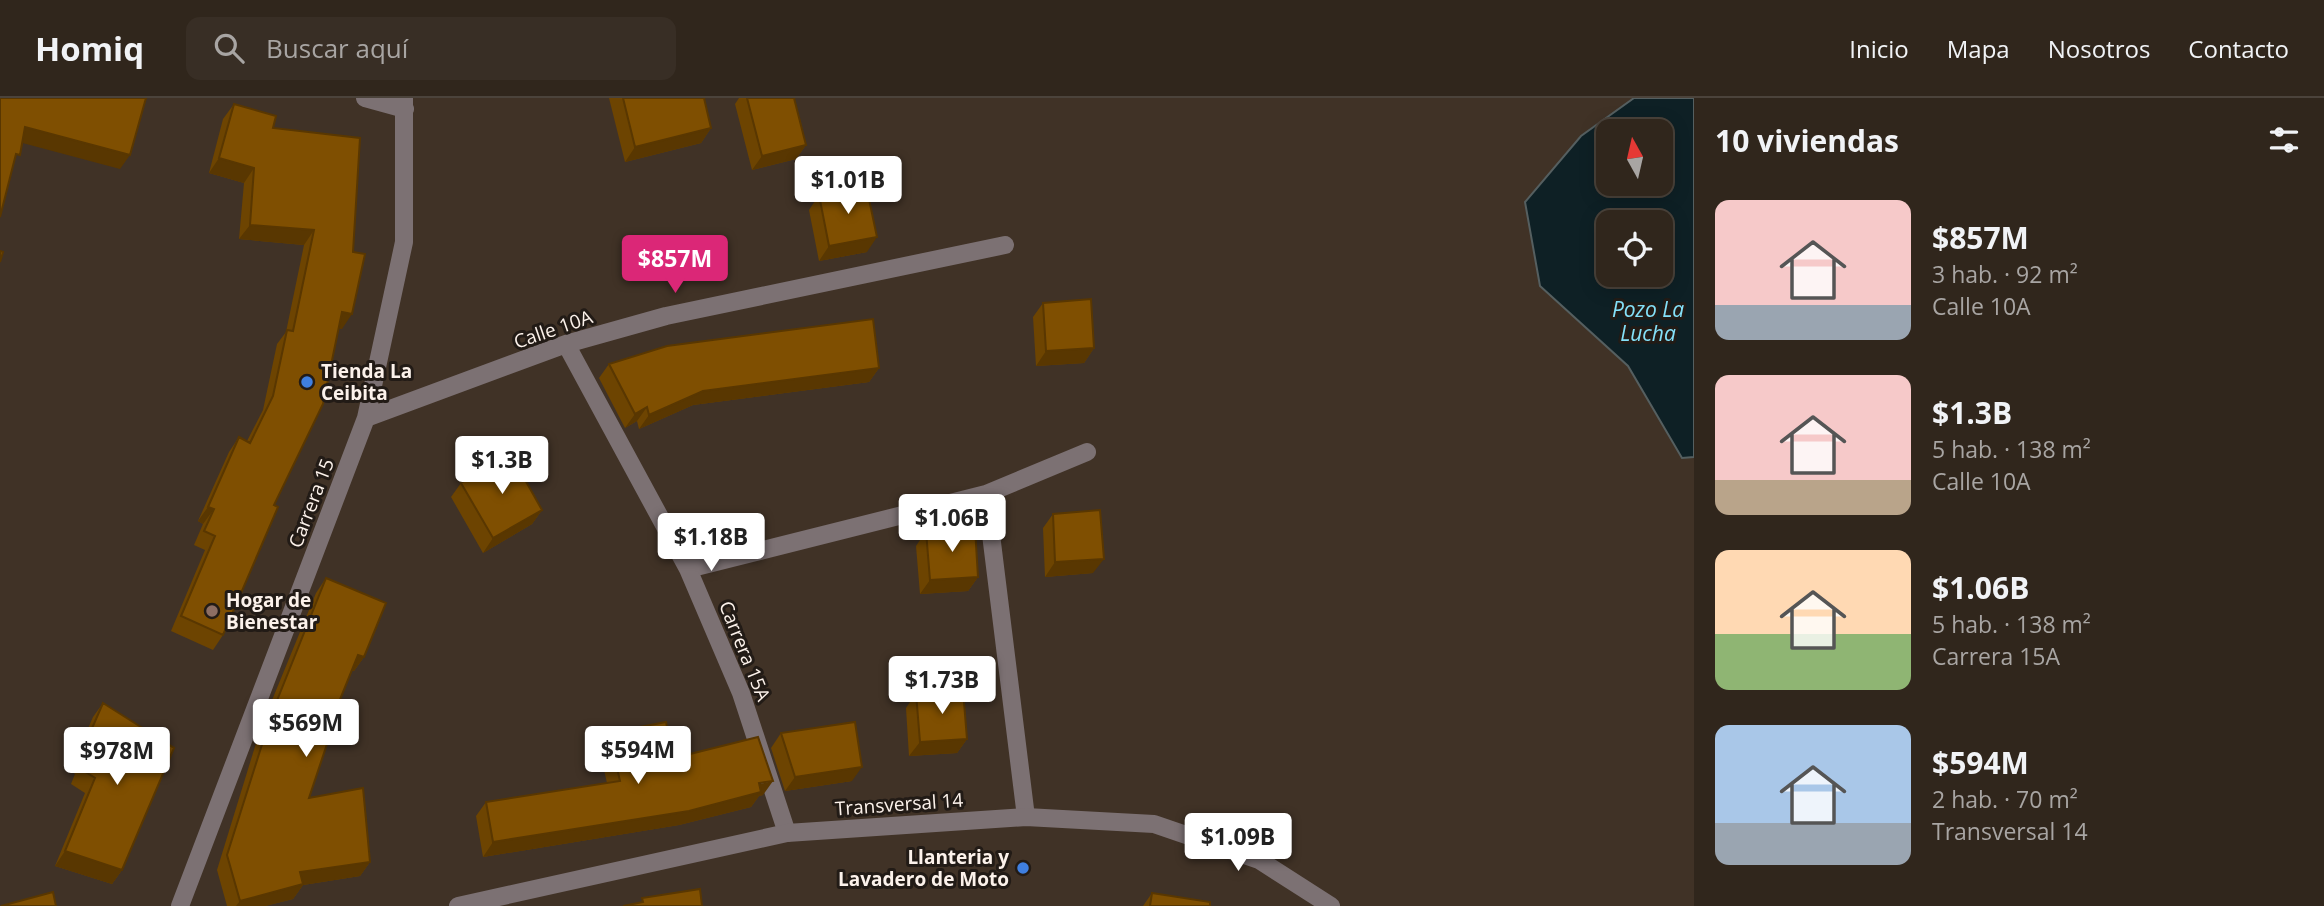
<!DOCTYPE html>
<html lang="es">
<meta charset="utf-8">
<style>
:root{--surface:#30261c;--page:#382e25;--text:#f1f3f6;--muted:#a8a5a3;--line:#4b433b;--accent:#db2777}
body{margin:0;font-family:"Open Sans",sans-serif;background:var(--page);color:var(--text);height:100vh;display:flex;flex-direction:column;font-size:26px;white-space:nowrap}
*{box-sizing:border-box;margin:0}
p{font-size:23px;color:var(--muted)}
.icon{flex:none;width:38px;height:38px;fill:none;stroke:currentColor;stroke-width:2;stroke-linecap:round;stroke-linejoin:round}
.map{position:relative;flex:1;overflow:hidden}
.panel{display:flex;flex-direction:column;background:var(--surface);width:630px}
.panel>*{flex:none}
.needle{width:46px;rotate:352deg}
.fabs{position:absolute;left:1596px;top:21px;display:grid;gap:14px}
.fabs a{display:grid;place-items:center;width:77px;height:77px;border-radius:14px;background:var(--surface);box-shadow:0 4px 18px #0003,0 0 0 2px var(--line);font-size:35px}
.price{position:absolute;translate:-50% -60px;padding:0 16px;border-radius:7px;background:#fff;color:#222;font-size:23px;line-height:46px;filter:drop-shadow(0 2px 4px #0008)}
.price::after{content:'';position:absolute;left:50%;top:42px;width:21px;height:16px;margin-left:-10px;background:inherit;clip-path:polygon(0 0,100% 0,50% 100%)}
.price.active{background:var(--accent);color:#fff}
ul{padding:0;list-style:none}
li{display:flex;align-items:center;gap:21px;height:175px;padding:0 21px}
li span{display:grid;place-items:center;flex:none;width:196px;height:140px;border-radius:14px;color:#555}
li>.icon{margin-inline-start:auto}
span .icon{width:84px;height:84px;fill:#fffc;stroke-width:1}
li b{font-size:30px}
h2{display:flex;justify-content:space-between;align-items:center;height:84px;padding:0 21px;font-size:30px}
header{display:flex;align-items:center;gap:42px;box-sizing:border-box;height:98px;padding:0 35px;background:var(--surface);border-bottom:2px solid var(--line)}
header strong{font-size:33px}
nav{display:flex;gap:38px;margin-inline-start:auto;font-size:24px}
.search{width:490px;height:63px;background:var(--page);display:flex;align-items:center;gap:18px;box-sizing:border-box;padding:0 24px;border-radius:14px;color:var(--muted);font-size:26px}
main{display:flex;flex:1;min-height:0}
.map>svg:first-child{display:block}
.water{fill:#0e2025;stroke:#555f60;stroke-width:2;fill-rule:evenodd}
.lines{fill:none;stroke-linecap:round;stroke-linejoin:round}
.minor{stroke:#7c7173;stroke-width:18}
.tertiary{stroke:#7c7173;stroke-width:18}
.wall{fill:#6d4401}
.shaded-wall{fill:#593701}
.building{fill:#7f4f01;stroke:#593701;stroke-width:2}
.shop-dot{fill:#3f7fe0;stroke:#221b16;stroke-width:2.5}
.education-dot{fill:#8d6e63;stroke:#221b16;stroke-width:2.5}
.labels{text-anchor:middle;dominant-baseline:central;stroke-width:6;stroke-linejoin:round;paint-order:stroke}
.street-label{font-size:19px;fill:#fcf2eb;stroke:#221b16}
.poi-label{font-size:19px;font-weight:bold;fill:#fcf2eb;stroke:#221b16;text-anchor:start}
.water-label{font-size:21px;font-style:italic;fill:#84e1f9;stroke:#221b16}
</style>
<header>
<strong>Homiq</strong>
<div class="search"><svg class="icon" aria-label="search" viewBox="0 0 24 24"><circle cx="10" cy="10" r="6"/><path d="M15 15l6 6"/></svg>Buscar aquí</div>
<nav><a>Inicio</a><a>Mapa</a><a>Nosotros</a><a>Contacto</a></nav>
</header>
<main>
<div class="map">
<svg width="1694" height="808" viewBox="0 0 1694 808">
<rect width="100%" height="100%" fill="#403226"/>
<!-- water -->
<path class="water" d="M 1634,0 L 1694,0 L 1694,359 L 1682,360 L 1628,268 L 1540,188 L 1525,104 L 1581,38 ZM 1608,33 L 1661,33 L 1661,86 L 1608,86 ZM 1608,124 L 1661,124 L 1661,177 L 1608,177 Z"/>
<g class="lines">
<!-- minor -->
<path class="minor" d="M 365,0 L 405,11
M 566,246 L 688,471 L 741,595 L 787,735
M 366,320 L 566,246 L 666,218 L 1005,147
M 986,396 L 1087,354
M 688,471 L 986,396 L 1026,719
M 180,808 L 366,320 L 404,144 L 404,0"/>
<!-- tertiary -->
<path class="tertiary" d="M 458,808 L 787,735 L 1026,719 L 1154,726 L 1259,762 L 1331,808"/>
</g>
<!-- wall -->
<path class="wall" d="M 609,0 L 704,0 L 711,30 L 701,45 L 625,64 Z
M 739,0 L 794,0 L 806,47 L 796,61 L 752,72 L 735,6 Z
M 234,6 L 273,30 L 360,40 L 342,231 L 339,230 L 274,407 L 223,537 L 213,552 L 171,533 L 205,452 L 194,447 L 203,426 L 198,423 L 229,354 L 239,339 L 247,343 L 263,312 L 277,246 L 286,234 L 304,147 L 239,141 L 244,85 L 209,75 L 223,21 Z
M 819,97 L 867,154 L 819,163 L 809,112 Z
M 1043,205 L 1094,250 L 1084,265 L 1036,268 L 1033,219 Z
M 609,266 L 879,270 L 869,284 L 693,307 L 639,331 L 637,323 L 625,330 L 599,280 Z
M 461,385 L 542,412 L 532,426 L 483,455 L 451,399 Z
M 1053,416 L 1093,475 L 1045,479 L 1043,430 Z
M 926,433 L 978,479 L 968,493 L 920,496 L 916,448 Z
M 326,480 L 364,559 L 354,573 L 352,573 L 326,636 L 309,700 L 370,764 L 360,778 L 303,787 L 293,801 L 265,808 L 227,808 L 217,772 L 261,629 L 316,495 Z
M 916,595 L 967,641 L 957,655 L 909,658 L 906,610 Z
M 103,605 L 122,772 L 112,786 L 55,768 L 85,695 L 71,686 L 75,676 L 70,672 L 93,619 Z
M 609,635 L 674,660 L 763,697 L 759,698 L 751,709 L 679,727 L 483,759 L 476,718 L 486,704 L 607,685 L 599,650 Z
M 781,635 L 852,683 L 785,693 L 771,650 Z
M 1152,795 L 1210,808 L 1143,808 Z"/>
<!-- shaded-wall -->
<path class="shaded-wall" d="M 25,29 L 130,57 L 120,71 L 15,43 Z
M 711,30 L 701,45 L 625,64 L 635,49 Z
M 806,47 L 796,61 L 752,72 L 762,58 Z
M 219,60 L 254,70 L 244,85 L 209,75 Z
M 250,127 L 314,132 L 304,147 L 239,141 Z
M 877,139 L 867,154 L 819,163 L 829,148 Z
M 342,214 L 352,216 L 342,231 L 332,229 Z
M 1094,250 L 1084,265 L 1036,268 L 1046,253 Z
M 879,270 L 869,284 L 693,307 L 639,331 L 649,317 L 703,293 Z
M 647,309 L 637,323 L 625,330 L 635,316 Z
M 208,409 L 214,411 L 203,426 L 198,423 Z
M 542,412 L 532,426 L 483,455 L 493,440 Z
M 1104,461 L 1093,475 L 1045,479 L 1055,464 Z
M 978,479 L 968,493 L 920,496 L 930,482 Z
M 358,557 L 364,559 L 354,573 L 348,571 Z
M 967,641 L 957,655 L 909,658 L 920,644 Z
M 862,669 L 852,683 L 785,693 L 795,679 Z
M 773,683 L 763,697 L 759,698 L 751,709 L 679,727 L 483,759 L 493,744 Z
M 65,753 L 122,772 L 112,786 L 55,768 Z
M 370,764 L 360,778 L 303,787 L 293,801 L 265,808 L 236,808 L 240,803 L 300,774 Z"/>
<!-- building -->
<path class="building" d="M 0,0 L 146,0 L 130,57 L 25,29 L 20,57 L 16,56 L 0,119 Z
M 623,0 L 704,0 L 711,30 L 635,49 Z
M 747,0 L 794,0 L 806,47 L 762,58 Z
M 234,6 L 276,18 L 273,30 L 360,40 L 353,154 L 365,156 L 352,216 L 342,214 L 323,306 L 274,407 L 278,409 L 223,537 L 181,518 L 215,438 L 204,433 L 214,411 L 208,409 L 239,339 L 250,345 L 273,298 L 287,232 L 293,233 L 314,132 L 250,127 L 254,70 L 219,60 Z
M 866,87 L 877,139 L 829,148 L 819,97 Z
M 0,153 L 3,154 L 0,164 Z
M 1091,201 L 1094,250 L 1046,253 L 1043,205 Z
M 873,221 L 879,270 L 703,293 L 649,317 L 647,309 L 635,316 L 609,266 L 667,248 Z
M 510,355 L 542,412 L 493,440 L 461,385 Z
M 1100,412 L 1104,461 L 1055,464 L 1053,416 Z
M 975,430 L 978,479 L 930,482 L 926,433 Z
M 326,480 L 386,505 L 364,559 L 358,557 L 326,636 L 330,637 L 309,700 L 363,690 L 370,764 L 300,774 L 303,786 L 240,803 L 227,757 L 272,615 Z
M 963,592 L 967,641 L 920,644 L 916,595 Z
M 103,605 L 174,650 L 122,772 L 65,753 L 95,680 L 81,671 L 85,661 L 80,658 Z
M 666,624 L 674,660 L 758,639 L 773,683 L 759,685 L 761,694 L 689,713 L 493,744 L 486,704 L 620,683 L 609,635 Z
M 855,624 L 862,669 L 795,679 L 781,635 Z
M 700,791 L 702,808 L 623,808 L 643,804 L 642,800 Z
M 53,794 L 56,808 L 1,808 Z
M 1152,795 L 1210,804 L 1210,808 L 1150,808 Z"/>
<!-- markers -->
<g class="shop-dot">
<circle cx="307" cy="284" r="7"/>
<circle cx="1023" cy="770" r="7"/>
</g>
<circle class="education-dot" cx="212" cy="513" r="7"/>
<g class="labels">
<!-- street labels -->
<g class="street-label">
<text transform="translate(553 231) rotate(-19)">Calle 10A</text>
<text transform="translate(311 405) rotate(-69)">Carrera 15</text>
<text transform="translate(745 553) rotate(68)">Carrera 15A</text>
<text transform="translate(899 706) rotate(-4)">Transversal 14</text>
</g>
<!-- poi labels -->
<g class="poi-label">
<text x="321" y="273">Tienda La<tspan x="321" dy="22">Ceibita</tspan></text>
<text x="226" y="502">Hogar de<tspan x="226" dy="22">Bienestar</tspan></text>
<text x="1009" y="759" text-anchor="end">Llanteria y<tspan x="1009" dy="22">Lavadero de Moto</tspan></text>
</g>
<!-- water labels -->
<g class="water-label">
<text x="1648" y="211">Pozo La<tspan x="1648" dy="24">Lucha</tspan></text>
</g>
</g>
</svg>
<div class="fabs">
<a><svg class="needle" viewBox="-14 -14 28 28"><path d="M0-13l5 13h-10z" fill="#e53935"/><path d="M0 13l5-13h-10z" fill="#a8a5a3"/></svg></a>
<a><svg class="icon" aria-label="locate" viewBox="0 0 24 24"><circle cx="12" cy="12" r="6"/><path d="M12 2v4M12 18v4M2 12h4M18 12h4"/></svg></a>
</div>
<b class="price" style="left:848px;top:118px">$1.01B</b>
<b class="price active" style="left:675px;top:197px">$857M</b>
<b class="price" style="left:502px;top:398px">$1.3B</b>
<b class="price" style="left:952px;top:456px">$1.06B</b>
<b class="price" style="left:711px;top:475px">$1.18B</b>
<b class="price" style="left:942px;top:618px">$1.73B</b>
<b class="price" style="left:306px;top:661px">$569M</b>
<b class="price" style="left:638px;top:688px">$594M</b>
<b class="price" style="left:117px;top:689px">$978M</b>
<b class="price" style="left:1238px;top:775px">$1.09B</b>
</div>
<section class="panel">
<h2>10 viviendas<svg class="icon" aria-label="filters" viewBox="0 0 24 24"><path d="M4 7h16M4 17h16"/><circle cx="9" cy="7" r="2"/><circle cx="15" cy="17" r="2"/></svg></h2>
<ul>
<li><span style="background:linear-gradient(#f6c9c9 75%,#9aa5b1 0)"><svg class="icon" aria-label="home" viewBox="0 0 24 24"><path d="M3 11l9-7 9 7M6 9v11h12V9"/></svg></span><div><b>$857M</b><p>3 hab. · 92 m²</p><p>Calle 10A</p></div></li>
<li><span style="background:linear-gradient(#f6c9c9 75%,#b9a48a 0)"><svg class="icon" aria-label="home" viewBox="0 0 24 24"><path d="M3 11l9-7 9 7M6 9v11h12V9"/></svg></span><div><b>$1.3B</b><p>5 hab. · 138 m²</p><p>Calle 10A</p></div></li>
<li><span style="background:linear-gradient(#ffd9b3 60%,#8fb573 0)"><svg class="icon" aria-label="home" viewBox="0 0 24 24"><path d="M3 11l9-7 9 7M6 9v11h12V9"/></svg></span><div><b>$1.06B</b><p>5 hab. · 138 m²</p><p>Carrera 15A</p></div></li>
<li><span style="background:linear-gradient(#a9c7e8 70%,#9aa5b1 0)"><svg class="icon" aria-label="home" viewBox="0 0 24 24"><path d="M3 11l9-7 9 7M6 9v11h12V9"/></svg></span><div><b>$594M</b><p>2 hab. · 70 m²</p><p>Transversal 14</p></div></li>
</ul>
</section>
</main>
